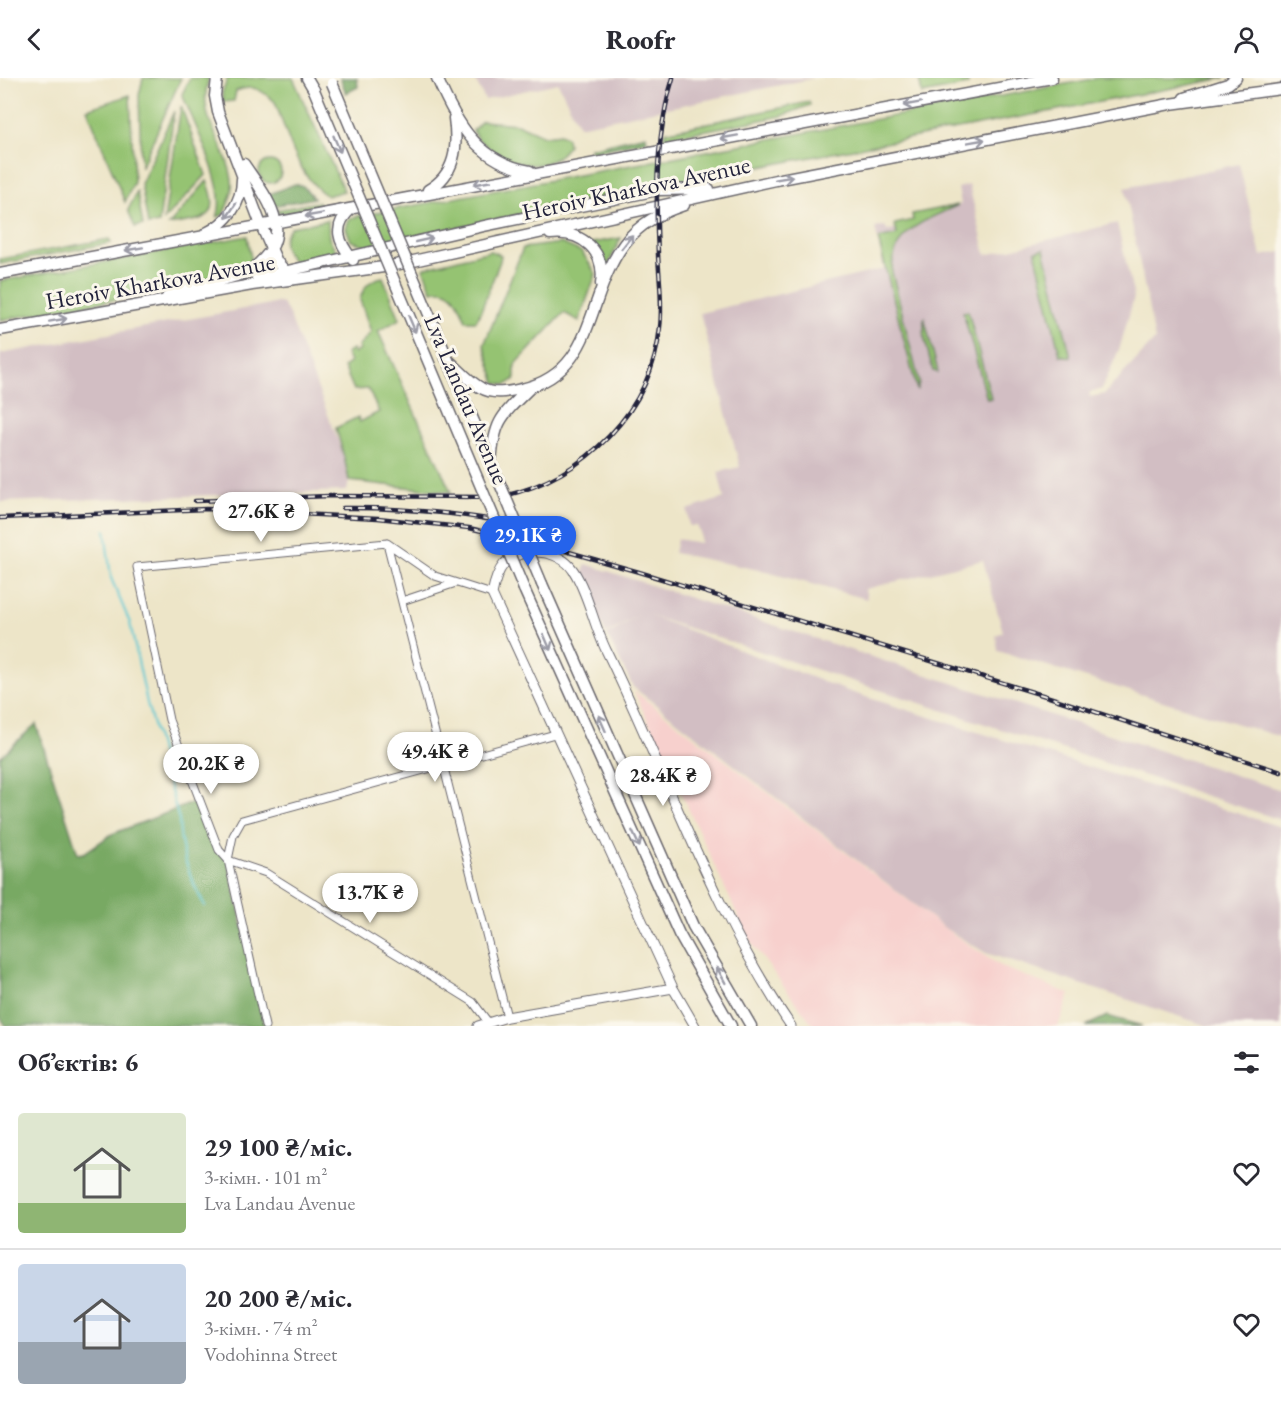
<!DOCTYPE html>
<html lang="uk">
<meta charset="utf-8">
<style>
:root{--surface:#fff;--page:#f2f2f3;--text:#2b2b33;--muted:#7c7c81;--line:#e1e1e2;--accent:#2563eb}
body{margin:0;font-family:"EB Garamond",serif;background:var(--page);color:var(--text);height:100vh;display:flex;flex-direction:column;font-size:22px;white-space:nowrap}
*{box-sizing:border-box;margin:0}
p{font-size:20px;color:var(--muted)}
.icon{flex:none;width:33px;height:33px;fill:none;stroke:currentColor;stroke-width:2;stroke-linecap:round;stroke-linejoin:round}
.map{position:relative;height:948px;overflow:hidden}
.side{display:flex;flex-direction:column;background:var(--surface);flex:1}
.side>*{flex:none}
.price{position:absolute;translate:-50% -51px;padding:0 14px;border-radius:21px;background:#fff;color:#222;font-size:20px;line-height:39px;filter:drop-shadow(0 2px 3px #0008)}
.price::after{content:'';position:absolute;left:50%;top:36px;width:18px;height:14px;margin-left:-9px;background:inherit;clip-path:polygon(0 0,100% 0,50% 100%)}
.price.on{background:var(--accent);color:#fff}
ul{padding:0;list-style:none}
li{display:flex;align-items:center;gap:18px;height:150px;padding:0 18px}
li+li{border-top:2px solid var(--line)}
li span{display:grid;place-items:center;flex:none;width:168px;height:120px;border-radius:6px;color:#555}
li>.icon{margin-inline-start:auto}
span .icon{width:72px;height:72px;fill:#fffc;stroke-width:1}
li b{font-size:26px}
h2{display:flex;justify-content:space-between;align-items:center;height:72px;padding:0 18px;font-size:26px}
header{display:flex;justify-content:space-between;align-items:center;height:78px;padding:0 18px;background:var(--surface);font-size:27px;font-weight:800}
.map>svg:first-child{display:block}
.built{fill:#f7d0cd}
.industrial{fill:#d2bec3}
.green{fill:#95c372;stroke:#5c7256;stroke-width:1.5}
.forest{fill:#78a964;stroke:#4d6650;stroke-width:1.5}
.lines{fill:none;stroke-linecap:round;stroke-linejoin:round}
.stream{stroke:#5cc8d4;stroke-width:2}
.street-casing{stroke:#69666c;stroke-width:9}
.secondary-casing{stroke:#69666c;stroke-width:11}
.primary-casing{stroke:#69666c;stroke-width:13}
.street{stroke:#fff;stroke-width:7}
.secondary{stroke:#fff;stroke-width:9}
.primary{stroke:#fff;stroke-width:10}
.rail-casing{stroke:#22223b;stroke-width:4.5}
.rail{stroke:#fbf7ec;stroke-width:2;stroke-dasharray:7;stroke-linecap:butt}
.primary-bridge-casing{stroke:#69666c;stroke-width:13;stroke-linecap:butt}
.primary-bridge{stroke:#fff;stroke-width:10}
.oneway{stroke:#9c9ca7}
.labels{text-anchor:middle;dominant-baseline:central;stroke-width:6;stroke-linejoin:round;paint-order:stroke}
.street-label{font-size:24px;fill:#22223b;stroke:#fbf7ec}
</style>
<header><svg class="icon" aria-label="back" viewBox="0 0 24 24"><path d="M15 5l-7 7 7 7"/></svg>Roofr<svg class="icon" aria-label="person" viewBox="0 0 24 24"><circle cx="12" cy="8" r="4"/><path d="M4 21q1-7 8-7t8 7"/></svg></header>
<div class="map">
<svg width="1281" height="948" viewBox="0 0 1281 948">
<rect width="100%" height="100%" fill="#fbf7ec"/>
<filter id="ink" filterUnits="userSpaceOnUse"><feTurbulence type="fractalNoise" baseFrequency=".0167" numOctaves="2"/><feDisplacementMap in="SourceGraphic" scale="12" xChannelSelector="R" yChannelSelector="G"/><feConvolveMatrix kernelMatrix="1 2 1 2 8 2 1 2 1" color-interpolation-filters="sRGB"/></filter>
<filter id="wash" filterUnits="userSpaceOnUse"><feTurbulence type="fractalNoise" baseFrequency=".008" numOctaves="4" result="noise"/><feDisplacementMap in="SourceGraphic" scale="24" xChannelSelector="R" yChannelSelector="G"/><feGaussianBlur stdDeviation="1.35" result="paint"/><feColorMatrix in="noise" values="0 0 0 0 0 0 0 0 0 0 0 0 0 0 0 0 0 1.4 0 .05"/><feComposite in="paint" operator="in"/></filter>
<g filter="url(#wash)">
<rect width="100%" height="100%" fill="#ede5c8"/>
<!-- built -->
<path class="built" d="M 634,613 L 947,852 L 1002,889 L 1070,916 L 1058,948 L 814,948 L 749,862 Z"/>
<!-- industrial -->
<path class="industrial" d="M 474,0 L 815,0 L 579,48 L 558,5 L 485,22 Z
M 1239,86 L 1261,178 L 1281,174 L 1281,659 L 998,573 L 996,557 L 1003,554 L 983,482 L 865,511 L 867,521 L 759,492 L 674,475 L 677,461 L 700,465 L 700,454 L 697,448 L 689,448 L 687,432 L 724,420 L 718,394 L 740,389 L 700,235 L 884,191 L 875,150 L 885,148 L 887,153 L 896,152 L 895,146 L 913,142 L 912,136 L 961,126 L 958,110 L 969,107 L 986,177 L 1117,145 L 1134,219 L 1120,269 L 1102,311 L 1089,315 L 1090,319 L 1104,316 L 1155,262 L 1125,110 Z
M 281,224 L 288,234 L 346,383 L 349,403 L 347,413 L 0,424 L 0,276 Z
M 586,486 L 1281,712 L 1281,742 L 648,537 L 850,614 L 1281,749 L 1281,948 L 1208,948 L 986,875 L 946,851 L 633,609 L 607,557 L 643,535 L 606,556 L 581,500 Z"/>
<!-- green -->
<path class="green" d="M 143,0 L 181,0 L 141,90 L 139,17 Z
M 190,0 L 209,0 C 195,41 227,64 232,102 C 234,114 228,126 223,137 L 217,139 C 229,112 193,44 182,16 Z
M 228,0 L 293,0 L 344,113 L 327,118 C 296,97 288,57 275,24 C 262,12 254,6 236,13 L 234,23 L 223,24 L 222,15 Z
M 926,0 L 967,0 L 968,7 L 922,16 L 919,1 Z
M 1098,0 L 1225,0 L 660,108 L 368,168 L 351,163 L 346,150 L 349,141 L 358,138 Z
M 130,17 L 134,104 L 125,124 L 87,31 Z
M 809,24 L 810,27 L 782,38 L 664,60 L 665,54 Z
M 181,28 L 206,97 L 164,142 Z
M 174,33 L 159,145 L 148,147 L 141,106 Z
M 482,43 L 517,46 L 544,58 L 560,56 L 567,60 L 568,68 C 547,97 513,88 488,69 C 482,64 475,60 473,52 Z
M259 94a11 11 0 1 1 22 0a11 11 0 1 1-22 0Z
M 207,103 C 224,143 202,141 169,147 Z
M 137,114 L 143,147 L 135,149 L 128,132 Z
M 318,124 L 322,128 L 280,136 L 276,132 Z
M 958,127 C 925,143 892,152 892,194 L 919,304 L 917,312 L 878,161 L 897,157 L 895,146 L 913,142 L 912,136 Z
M 328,142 L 329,160 L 338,176 L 296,185 C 283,175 279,162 291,149 Z
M 247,158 L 252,186 C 224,206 182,201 152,215 L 0,242 L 0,203 Z
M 621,160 L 608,187 L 604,186 L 592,165 Z
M 109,161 L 111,165 L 0,186 L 0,181 Z
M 561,165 L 582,174 L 596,196 L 579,243 L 564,235 L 515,287 L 515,301 L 506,307 L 496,305 L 484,267 L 523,170 Z
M 1044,171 L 1071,279 L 1060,277 L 1035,173 Z
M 490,173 L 501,177 L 500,183 L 479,238 L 476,243 L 466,243 C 459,226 454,207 432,213 L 423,190 Z
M 383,199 L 400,241 L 378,253 L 451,414 L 349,403 C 346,385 341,367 336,350 L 358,339 L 360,344 L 379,334 L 368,311 L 354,312 L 344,289 L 350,284 L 346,276 L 352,271 L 354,275 L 360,272 L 358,269 L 371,254 L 360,222 C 363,209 370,201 383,199 Z
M 968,233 L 991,320 L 987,321 L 963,234 Z
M 924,239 L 938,294 L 933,293 L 924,258 Z"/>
<!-- forest -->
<path class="forest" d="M 340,0 L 357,0 L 358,9 L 346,15 Z
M 646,57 L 647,63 L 590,74 L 590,70 Z
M 295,106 L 303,108 L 314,120 L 273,128 L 267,117 Z
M 36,646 L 78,776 L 84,775 L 112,756 L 192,725 L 197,729 L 219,772 L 228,782 L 265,948 L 6,948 L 0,939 L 0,679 Z
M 1107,938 L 1142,948 L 1086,948 Z"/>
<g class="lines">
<!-- stream -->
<path class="stream" d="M 105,452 L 111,500 L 130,545 L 147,625 L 179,742 C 180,771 190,802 205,828"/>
</g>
</g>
<g filter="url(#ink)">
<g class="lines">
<defs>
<path id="street" d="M 387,465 L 507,939
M 402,523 L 456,505
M 488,944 L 473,924 L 266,795 L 228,782 L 233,758 L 242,742 L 555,656
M 265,948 L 228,782 L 219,772 L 169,642 L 137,489 L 387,465 L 435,498 L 492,516"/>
<path id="secondary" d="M 478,948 L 507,939 L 673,910
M 695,948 L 673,910 L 492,516 C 494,506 497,494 504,486 C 521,468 559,471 573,492 C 587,512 594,548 606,572 C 667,697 712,832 791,948"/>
<path id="primary" d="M 217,0 L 215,18 L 218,34 L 261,147 L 277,184 L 288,196
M 307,0 L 314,12
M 437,0 C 456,44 477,84 530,93
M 1184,20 L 1228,6 L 1236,0
M 428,112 C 456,96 458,69 454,40
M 351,131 C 332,148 338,164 353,182
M 206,155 C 227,145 242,125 242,101
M 550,156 C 582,152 606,173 601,206
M 0,196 L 1052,0
M 257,200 L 484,148 L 658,112 L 709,111
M 167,219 C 191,205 218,206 242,196 C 251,193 258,187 264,180 C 294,150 262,113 244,86
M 0,252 L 252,207 L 391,188 L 776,102 L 1170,26 L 1281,11
M 446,280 C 458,290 468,303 481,310 C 493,317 508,314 521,311 C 597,295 585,218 624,166 C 640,145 660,135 684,127
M 491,386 C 494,344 500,339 530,310
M 542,506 L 693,848 L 751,948
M 524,511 L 679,856 L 731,948"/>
</defs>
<!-- street casing -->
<use href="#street" class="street-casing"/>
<!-- secondary casing -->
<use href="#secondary" class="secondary-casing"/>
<!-- primary casing -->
<use href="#primary" class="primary-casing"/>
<!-- street -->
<use href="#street" class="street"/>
<!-- secondary -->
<use href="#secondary" class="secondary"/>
<!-- primary -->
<use href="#primary" class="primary"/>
<defs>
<path id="rail" d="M 504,418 C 585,399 652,333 660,249 C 663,225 659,200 658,176 C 655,119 656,55 673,0
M 195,423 L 330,418 L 485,419
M 343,430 C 415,429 480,438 551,453
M 0,440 L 206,431 L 378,440 L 469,450 L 555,470 L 639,494 L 1049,619 L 1281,694"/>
</defs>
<!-- rail casing -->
<use href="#rail" class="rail-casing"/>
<!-- rail -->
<use href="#rail" class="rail"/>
<defs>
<path id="primary-bridge" d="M 332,5 L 542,506
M 314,12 L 524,511"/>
</defs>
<!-- primary-bridge casing -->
<use href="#primary-bridge" class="primary-bridge-casing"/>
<!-- primary-bridge -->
<use href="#primary-bridge" class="primary-bridge"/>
</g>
<!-- one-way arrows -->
<defs><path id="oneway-shaft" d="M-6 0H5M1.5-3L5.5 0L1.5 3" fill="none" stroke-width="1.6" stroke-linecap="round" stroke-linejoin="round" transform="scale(1.5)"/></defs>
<g class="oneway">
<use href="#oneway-shaft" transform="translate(912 26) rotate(170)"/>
<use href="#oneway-shaft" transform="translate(729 59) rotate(170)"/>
<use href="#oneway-shaft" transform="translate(976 63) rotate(-10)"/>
<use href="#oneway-shaft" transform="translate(337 66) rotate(67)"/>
<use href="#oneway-shaft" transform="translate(784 100) rotate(-10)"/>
<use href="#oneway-shaft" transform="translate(482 105) rotate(169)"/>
<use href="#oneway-shaft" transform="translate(231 133) rotate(124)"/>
<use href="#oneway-shaft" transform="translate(314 137) rotate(170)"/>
<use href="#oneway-shaft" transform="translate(424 162) rotate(-13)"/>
<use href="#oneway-shaft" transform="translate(627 164) rotate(-52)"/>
<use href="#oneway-shaft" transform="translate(134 171) rotate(170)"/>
<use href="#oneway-shaft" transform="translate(58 242) rotate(-10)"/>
<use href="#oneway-shaft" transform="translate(412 246) rotate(67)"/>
<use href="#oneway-shaft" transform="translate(547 564) rotate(67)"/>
<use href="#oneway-shaft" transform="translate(602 645) rotate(-114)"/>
<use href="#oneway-shaft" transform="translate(636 761) rotate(65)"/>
<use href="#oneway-shaft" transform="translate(721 897) rotate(-119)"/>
</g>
</g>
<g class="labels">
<!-- street labels -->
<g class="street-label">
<text transform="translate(636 110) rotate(-12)">Heroiv Kharkova Avenue</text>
<text transform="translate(160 203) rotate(-10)">Heroiv Kharkova Avenue</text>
<text transform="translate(467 321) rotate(67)">Lva Landau Avenue</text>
</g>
</g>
</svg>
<b class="price" style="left:261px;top:465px">27.6K ₴</b>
<b class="price on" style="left:528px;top:489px">29.1K ₴</b>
<b class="price" style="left:435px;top:705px">49.4K ₴</b>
<b class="price" style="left:211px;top:717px">20.2K ₴</b>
<b class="price" style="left:663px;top:729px">28.4K ₴</b>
<b class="price" style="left:370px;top:846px">13.7K ₴</b>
</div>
<section class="side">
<h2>Об’єктів: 6<svg class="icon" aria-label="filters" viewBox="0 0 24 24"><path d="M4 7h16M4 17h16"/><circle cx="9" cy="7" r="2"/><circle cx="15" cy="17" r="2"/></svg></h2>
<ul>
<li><span style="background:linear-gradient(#dfe7d0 75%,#8fb573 0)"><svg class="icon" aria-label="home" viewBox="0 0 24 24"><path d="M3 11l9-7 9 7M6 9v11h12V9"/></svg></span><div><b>29 100 ₴/міс.</b><p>3-кімн. · 101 m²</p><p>Lva Landau Avenue</p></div><svg class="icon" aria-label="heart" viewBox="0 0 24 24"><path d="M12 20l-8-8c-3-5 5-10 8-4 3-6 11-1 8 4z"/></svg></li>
<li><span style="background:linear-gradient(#c9d6e8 65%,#9aa5b1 0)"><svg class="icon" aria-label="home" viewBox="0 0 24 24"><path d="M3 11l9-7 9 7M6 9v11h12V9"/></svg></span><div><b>20 200 ₴/міс.</b><p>3-кімн. · 74 m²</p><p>Vodohinna Street</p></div><svg class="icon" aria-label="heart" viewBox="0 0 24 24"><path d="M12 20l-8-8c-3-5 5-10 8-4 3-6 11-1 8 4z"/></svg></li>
</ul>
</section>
